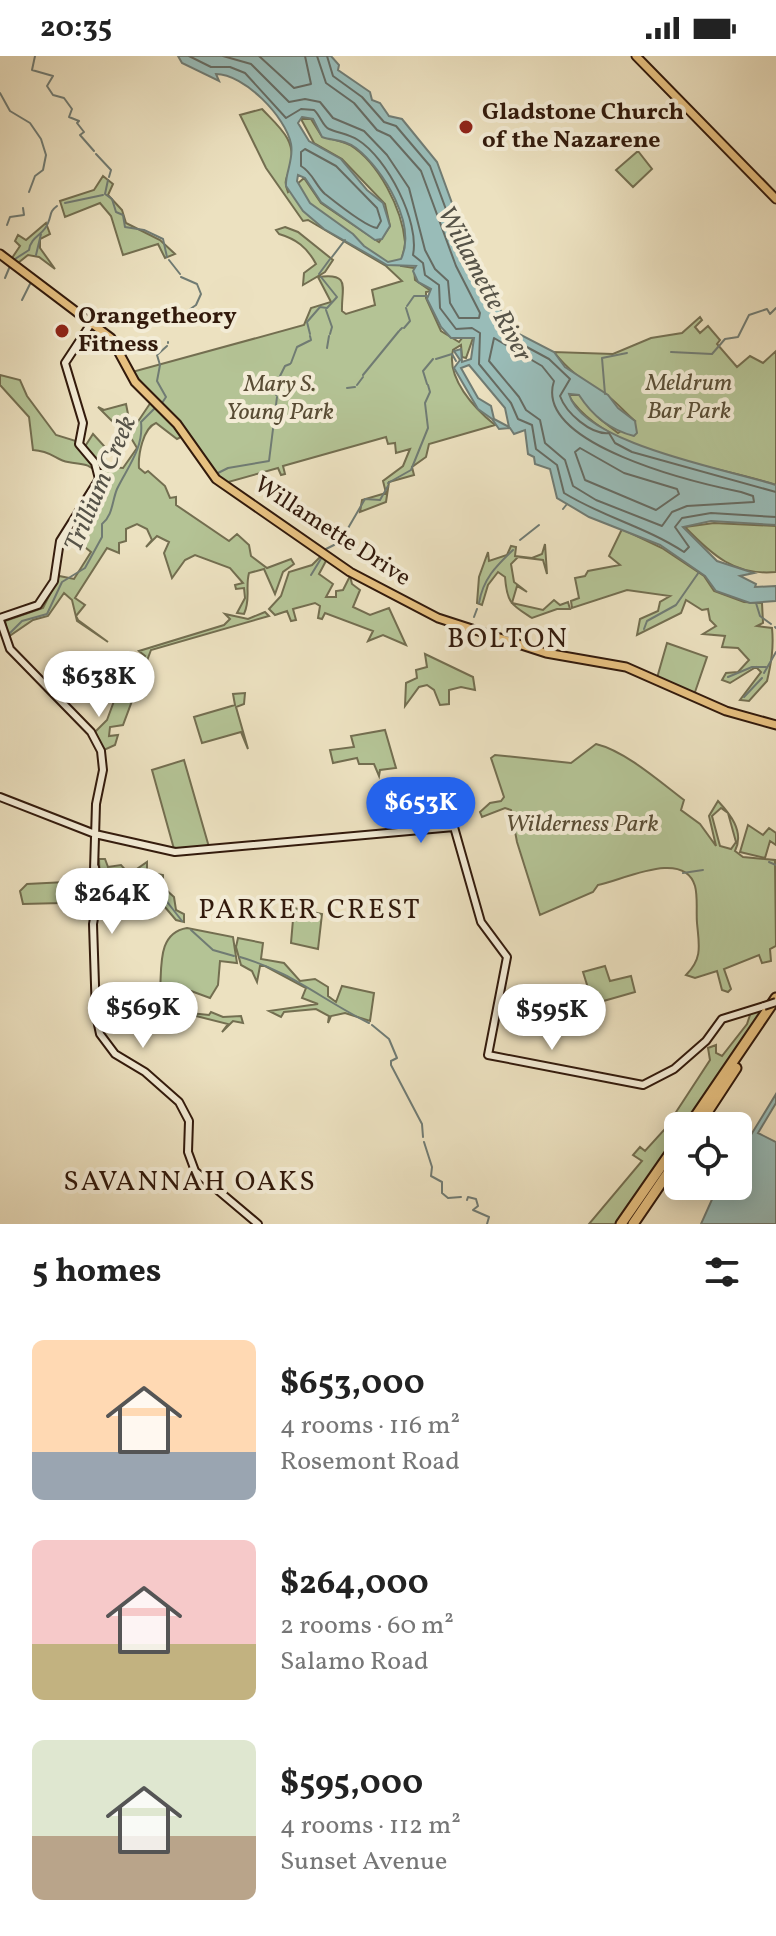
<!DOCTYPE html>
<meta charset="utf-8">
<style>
:root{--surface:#fff;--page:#f2f2f2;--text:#222;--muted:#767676;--accent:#2563eb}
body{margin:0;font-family:Vollkorn,serif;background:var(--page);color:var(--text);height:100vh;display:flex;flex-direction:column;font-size:30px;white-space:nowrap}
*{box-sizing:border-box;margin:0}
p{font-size:26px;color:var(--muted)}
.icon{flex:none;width:44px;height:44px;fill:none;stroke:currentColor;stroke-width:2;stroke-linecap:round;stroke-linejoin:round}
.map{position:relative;height:1168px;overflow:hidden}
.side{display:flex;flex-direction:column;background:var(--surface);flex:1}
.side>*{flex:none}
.fabs{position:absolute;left:664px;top:1056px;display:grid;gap:16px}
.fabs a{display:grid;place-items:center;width:88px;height:88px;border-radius:12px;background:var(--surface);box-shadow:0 4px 20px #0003;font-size:40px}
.price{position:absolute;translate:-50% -68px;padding:0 18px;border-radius:28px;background:#fff;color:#222;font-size:26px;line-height:52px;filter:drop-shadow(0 2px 4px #0008)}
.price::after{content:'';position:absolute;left:50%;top:48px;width:24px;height:18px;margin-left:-12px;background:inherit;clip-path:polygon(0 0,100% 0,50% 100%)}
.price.active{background:var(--accent);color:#fff}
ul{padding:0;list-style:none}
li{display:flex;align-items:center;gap:24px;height:200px;padding:0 32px}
li span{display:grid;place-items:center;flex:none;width:224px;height:160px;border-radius:12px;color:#555}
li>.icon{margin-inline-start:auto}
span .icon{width:96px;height:96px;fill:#fffc;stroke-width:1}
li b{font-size:34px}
h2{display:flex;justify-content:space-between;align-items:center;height:96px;padding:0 32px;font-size:34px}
.status{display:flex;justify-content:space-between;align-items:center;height:56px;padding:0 40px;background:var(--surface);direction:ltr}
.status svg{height:22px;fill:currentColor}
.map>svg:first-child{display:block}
.green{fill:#b4c395;stroke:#736e50;stroke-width:2;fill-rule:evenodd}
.water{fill:#99bcb8;stroke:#707b73;stroke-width:2;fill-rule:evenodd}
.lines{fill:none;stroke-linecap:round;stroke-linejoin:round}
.shore{stroke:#666b62;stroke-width:2}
.stream{stroke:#707b73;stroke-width:2}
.secondary-casing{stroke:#321a0c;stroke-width:10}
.primary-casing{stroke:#321a0c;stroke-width:11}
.highway-casing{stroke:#321a0c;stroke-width:13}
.secondary{stroke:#f3ecd6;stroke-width:6}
.primary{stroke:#e6c080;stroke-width:7}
.highway{stroke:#e6c080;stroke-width:9}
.secondary-bridge-casing{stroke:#321a0c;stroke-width:10;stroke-linecap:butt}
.secondary-bridge{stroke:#f3ecd6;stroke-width:6}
.poi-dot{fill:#8f2418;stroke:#f3ecd6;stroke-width:3}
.labels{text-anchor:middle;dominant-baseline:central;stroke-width:8;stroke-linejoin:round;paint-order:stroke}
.poi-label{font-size:24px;font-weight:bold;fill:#321a0c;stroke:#f3ecd6;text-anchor:start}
.park-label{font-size:24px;font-style:italic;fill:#594d35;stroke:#f3ecd6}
.street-label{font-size:24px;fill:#321a0c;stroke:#f3ecd6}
.water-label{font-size:26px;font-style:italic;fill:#565348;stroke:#f3ecd6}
.quarter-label{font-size:28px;letter-spacing:2px;fill:#321a0c;stroke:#f3ecd6}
</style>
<div class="status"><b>20:35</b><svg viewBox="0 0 49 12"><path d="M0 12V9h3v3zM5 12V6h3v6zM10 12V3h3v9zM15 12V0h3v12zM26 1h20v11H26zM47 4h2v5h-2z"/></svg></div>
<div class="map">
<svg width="776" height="1168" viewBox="0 0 776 1168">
<rect width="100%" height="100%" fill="#ece1c0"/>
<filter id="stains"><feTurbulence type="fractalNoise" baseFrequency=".0025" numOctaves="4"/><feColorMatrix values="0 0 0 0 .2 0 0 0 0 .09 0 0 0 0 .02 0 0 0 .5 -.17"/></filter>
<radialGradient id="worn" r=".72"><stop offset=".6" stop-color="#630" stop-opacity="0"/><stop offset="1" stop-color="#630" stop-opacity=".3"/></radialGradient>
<!-- green -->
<path class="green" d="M 262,53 C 279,71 298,85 290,112 C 287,123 283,124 288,136 L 304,122 L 321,147 L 379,186 L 390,170 L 385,148 L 342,103 L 314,87 L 301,63 L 311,63 L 321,79 C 331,84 340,84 350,89 C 379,107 402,153 405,186 C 405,194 401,201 401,210 L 414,212 L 415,224 L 431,235 L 426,236 L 426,242 L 441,275 L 459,286 L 463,281 L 473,282 L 466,302 L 462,301 L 461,289 L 453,294 C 446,322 474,352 495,369 L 429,388 L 426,401 L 412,411 L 414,419 L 389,426 L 386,446 L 360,456 L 362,444 L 386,437 L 383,425 L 403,410 L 410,393 L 396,397 L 395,387 L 388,388 L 386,381 L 283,410 L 285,418 L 281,419 L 278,412 L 225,427 L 215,420 L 189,379 L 132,316 L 304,269 L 311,252 L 331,246 L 318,221 C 352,216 341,233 342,255 L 346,258 L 375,249 L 372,234 L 402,225 L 386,210 L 308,164 L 303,165 L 266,112 L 240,59 Z
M 638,95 L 652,113 L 633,131 L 616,114 Z
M 103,120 L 113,128 L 108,139 L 122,154 L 126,167 L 160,184 L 175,198 L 165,202 L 158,188 L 123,199 L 111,160 L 100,147 L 65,161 L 60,145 L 94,134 Z
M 46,167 L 50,178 L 40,183 L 40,192 L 55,213 L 39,201 L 28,199 L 18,207 L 12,202 L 20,190 L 15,185 L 18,179 L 26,184 Z
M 285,171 L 298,176 L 333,204 L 325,216 L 303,229 L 304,217 L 316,208 C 307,191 296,183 279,178 L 276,174 Z
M 700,261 L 702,264 L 695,271 L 700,277 L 708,270 L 720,284 L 717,288 L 737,311 L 750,300 L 763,307 L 776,295 L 776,429 C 713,408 607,400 568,339 L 580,339 L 600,363 L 618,377 L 635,365 C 625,357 615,344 605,338 C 587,328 568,314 554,296 L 613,298 L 651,282 L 682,277 Z
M 0,319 L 20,324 L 27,340 L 56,379 L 76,385 L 97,417 C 88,406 81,409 68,406 C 56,404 52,395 33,394 L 29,361 L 0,329 Z
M 151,346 L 183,380 L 177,383 L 156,367 C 143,372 138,399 139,412 L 145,417 L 148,415 L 165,430 L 170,442 L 176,441 L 176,449 L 229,485 L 237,478 L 249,489 L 251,500 L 267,512 L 291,503 L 294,508 L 283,516 L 275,538 L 264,513 L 249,517 C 245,532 251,543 244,558 L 237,557 L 245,542 L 244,532 L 236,533 L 235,529 L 243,527 L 230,512 L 195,499 L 185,504 L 172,522 L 164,497 L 169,486 L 157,480 L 146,491 L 152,484 L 147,473 L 137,468 L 126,473 L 126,485 L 119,487 L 119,497 L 107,492 L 75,542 L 85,549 L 76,560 L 78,564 L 108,586 L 77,565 L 72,544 L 64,537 L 48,560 L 33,564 L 8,581 L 5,565 L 43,552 L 59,520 L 74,523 L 91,496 L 67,477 L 101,424 L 99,407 L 84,392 L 93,378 L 105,391 L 103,399 L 110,411 L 123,412 L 137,392 L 125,372 L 119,372 L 98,351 L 104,354 L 126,348 L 129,363 L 137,367 Z
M 714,467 L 776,470 L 776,516 C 735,520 712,499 685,471 Z
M 622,473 L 662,492 L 704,520 L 714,535 L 744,546 L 762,547 L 763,567 L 757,570 L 772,572 C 774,592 771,608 767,625 L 749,645 L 740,644 L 761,616 L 756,611 L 730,627 L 722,624 L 726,617 L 738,616 L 749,604 L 738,592 L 722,591 L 725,580 L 703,578 L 716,570 L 710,564 L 708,553 L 702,554 L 686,544 L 681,557 L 637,579 L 640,563 L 658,555 L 660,546 L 670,540 L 627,534 L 572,552 L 571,545 L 579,542 L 575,522 L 585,520 L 588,515 L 620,509 L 609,500 Z
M 545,488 L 547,518 L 543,504 L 518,501 L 511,508 L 514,526 L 527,536 L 517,530 L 512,547 L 543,554 L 554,544 L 560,549 L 568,546 L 570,553 L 557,553 L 532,562 C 512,549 507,548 505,521 L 498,516 L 488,529 L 482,549 L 477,547 L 479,521 L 488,496 L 489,505 L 507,499 L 511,490 L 516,491 L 515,500 L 532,502 L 542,498 Z
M 322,499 L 327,503 L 319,518 L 333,528 L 326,541 L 336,541 L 336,535 L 343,534 L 350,520 L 352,528 L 360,534 L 353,551 L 370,559 L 389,552 L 406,589 L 383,579 L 368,585 L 373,575 L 325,557 L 322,563 L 318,562 L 320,550 L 315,547 L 293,553 L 296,564 L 291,565 L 287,555 L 275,559 L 269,553 L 281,540 L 289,516 L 312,509 Z
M 265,556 L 269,560 L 151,594 L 123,669 L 110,671 L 109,680 L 118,679 L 115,689 L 104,694 L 95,676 L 107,664 L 114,645 L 107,639 L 115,641 C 121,624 136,615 145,600 L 139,595 L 224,569 L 230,563 L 225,558 L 248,563 Z
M 667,587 L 707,601 L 694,639 L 657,622 Z
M 425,598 L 473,621 L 475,634 L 461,631 L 449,634 L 449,648 L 440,649 L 434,634 L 427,629 L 419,631 L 405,650 L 406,627 L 417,622 L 416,614 L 427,611 Z
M 245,637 L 244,648 L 236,651 L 248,693 L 241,676 L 202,687 L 194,661 L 235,649 L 233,638 Z
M 385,674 L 396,712 L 380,714 L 379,720 L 374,708 L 359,708 L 357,702 L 333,707 L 330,694 L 354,691 L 351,680 Z
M 596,688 C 625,695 659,725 684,744 L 681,754 L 700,768 L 716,790 L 709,760 L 718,745 C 729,757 745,775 735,795 L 743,801 L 775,804 L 776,890 L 770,893 L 771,905 L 762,907 L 759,899 L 724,913 L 731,933 L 728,936 L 722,934 L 717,915 L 695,922 L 686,919 C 703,902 699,889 697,867 C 696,855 698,841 695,830 C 684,792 621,825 598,829 L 593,836 L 540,859 L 517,786 L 511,754 L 505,752 L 482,761 L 480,756 L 490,747 L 501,745 L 504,741 L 491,702 L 495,699 L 571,707 ZM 721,752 L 728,757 L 736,786 L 731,793 L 720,790 L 712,760 Z
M 184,704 L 209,791 L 174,793 L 152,714 Z
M 748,769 L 763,779 L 769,772 L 776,777 L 776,789 L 770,785 L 765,802 L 740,796 Z
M 99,803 L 105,803 L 108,811 L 121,809 L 159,851 L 147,851 L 147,843 L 119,826 L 116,830 L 115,826 L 100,826 Z
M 147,806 L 147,816 L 163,819 L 163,831 L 174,841 L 176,854 L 184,858 L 184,866 L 176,864 L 134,815 Z
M 66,826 L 69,839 L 62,847 L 23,848 L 20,835 L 27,828 Z
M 294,852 L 322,858 L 318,893 L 291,887 Z
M 187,872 L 233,881 L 237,907 L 220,905 L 218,929 L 210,942 L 191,935 L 190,957 L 209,959 L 211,956 L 223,961 L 241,960 L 243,967 L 233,965 L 222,976 L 228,968 L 188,958 L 190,939 L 160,935 C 162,911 157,877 187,872 Z
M 238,882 L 263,887 L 261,903 L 284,907 L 300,925 L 315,923 L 328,931 L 328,940 L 336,946 L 342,930 L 374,937 L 370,965 L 345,957 L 331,960 L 328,967 L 329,960 L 316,953 L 284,956 L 281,961 L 269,955 L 318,948 L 302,942 L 306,932 L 265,910 L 260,910 L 257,926 L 252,915 L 241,909 L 236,891 Z
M 605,910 L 610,925 L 631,920 L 635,936 L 593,948 L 583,916 Z
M 766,952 L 685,1070 L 678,1070 L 678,1080 L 617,1168 L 589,1168 L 642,1105 L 633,1099 L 640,1091 L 645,1095 L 665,1073 L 710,1004 L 708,992 L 716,989 L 716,997 L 722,1000 L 747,968 L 751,956 Z"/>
<!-- water -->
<path class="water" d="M 178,0 L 331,0 L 339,9 L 338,14 L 370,36 L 372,44 L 380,47 L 389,60 L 402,63 L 437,106 L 472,202 L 506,264 L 517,277 L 554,296 L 565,311 L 608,339 L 618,352 L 635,365 L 637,377 L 634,380 C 610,374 593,361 579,339 L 569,338 C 583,388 730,414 776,429 L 776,469 L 711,465 L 683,471 L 717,505 L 754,517 L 740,520 L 756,528 L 755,531 L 776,530 L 776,545 L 750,547 L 716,535 L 705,520 L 660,489 L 589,461 L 557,442 L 550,413 L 535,408 L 534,401 L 528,398 L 525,374 L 514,378 L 510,372 L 499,373 L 492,363 L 478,353 L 454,312 L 460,304 L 454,295 L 461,293 L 462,306 L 471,303 L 474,282 L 451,282 L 441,271 L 427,243 L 431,233 L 418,226 L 413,215 L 416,210 L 387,209 L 324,173 L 303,155 L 286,130 C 285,117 294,104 291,88 C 286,61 244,18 216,18 L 219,25 L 182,7 ZM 302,61 L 313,63 L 322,81 C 333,85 344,83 356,92 C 384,114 417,169 401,203 L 388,206 L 364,190 L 353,178 L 310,147 L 297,125 L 298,119 L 305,122 L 321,146 L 375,184 L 382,183 L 390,170 L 383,147 L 367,134 L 341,103 L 309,85 L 298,67 ZM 469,309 L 505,352 L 509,371 L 494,363 L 491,350 L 478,342 L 461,312 Z
M 776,1038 L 776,1047 L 758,1077 L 776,1086 L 776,1168 L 701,1168 L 718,1130 L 738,1130 L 738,1100 Z"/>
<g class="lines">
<!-- shore -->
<path class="shore" d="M 189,0 L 211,11 L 230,11 L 245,17 L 286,62 L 301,53 L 314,54 C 320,59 323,71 329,73 C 338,77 349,78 358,84 C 387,102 420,166 413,199 L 423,207 L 425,219 L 439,229 L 440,252 L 456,273 L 472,272 L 480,277 L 479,308 L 511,347 L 518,363 L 532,369 L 536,393 L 557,409 L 564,437 C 603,461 646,471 684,496 L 689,491 L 675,471 L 682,462 L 711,457 L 776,461
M 223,0 L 251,8 L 289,46 L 305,43 L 320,46 L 333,62 L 364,75 L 387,99 L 409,132 L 425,194 L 435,213 L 448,225 L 450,247 L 459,262 L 479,262 L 480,257 L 456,210 L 421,115 L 390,80 L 377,74 L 354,47 L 326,27 L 317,0
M 259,0 L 294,32 L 311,28 L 305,0
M 327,0 L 333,20 L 362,41 L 384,66 L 396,70 L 430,110 L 465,205 L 499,269 L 512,283 L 549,303 L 570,323 L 560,340 C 566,357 591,379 609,377 L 615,387 L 632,396 L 776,436
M 305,93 L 336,110 L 377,152 L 381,165 L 377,172 C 366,171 335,146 325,138 C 315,129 313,117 301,110 L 301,96 Z
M 494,282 L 542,310 L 554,325 C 533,389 697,427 741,436 L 753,440 L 754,446 L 687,450 L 672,456 L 662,470 L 596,444 L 573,430 L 565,404 L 545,387 L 540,364 L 526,354 L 519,341 L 489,305 Z
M 580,392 L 624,417 L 677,433 L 679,438 L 656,454 L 585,424 L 575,396 Z"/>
<!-- stream -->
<path class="stream" d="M 35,0 L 32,14 L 53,20 L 47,30 L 53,39 L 64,42 L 72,53 L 69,61 L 79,65 L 77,67 L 84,76 L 80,79 L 94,95
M 0,37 L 10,55 L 30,67 L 41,83 L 46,99 L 43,114 L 35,120 L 29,136
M 96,98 L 111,114 L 109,121
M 108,124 L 105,138 L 112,143 L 116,156 L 123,159 L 125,171 L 144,174 L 163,183 L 167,201
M 65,147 L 103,139
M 7,169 L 10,161 L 24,159 L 23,152
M 36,199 L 41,178
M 332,201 L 345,184
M 15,203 L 29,194 C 31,180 44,179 48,167 C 52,158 49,156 57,150
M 169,204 L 180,218
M 319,218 L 330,203
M 5,222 L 10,210
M 22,244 L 31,226
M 407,250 L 414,240 L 427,240
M 326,254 L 332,271 L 330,278
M 178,268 L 179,261 L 196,249 L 201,238 L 197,228 L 181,221
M 404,272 L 410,265 L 406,252
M 400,274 L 402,272
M 310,278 L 307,266 L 320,251 L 327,252 L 337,241 L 321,221
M 168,287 L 168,286
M 327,292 L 329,280
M 671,296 L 712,298 L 725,283 L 738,281 L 749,259 L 767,253 L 770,258 L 776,252
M 436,303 L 452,298 L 456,305
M 291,307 L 297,291 L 311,284 L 310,280
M 363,319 L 399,275
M 279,322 L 285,310 L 290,308
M 427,328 L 423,315 L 433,303
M 357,329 L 363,321
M 347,332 L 355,331
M 605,338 L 602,302 L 627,297
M 276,339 L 278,325
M 162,347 L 166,341 L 157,325 L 160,309 L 157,299 L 167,290
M 218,417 L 228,412 L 269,405 L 277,341
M 388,427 L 411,414 L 428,372 L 425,347 L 430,336 L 428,329
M 563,453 L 567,448
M 520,484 L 539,469
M 324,494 L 340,486 L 365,443 L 380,444 L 388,430
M 311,519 L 322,501
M 479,547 C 483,523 496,510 513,494
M 756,547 L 760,560 L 771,568
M 474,561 L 477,553
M 775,571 L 776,572
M 644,573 L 647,565 L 676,549 L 699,516
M 9,578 L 22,565 L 47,558 L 62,526 L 85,512 L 102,481 L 102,468 C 113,459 112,445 117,433 C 127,412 144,392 141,366 L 157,350
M 764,617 L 776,596
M 728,621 L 752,611 L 766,611
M 744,641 L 762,622
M 769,806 L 776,809
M 683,817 L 703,814
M 147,820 L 182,865
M 191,874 L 213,894 L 234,900
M 240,901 C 290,915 324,945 369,967
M 372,969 L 389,983 L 397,1002 L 391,1005 L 391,1009 L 422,1068 L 423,1081
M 424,1086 L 432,1111 L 431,1120 L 442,1126 L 442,1137 L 448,1142 L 461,1141
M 467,1144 L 468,1141 L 476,1143 L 478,1150 L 473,1154 L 489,1161 L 487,1168"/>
<defs>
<path id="secondary" d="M 0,562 L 38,549 L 54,525 L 60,485 L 99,423 L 95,407 L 79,388 L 83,367 L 65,307 L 92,266
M 0,564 L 10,593 L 91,676 L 101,695 L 103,714 L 96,748 L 94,814
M 0,741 L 95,778 L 175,796 L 454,771 L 481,866 L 507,901 L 488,999 L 643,1029 L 674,1013 L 706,985 L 722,963 L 764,950
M 95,811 L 99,834 L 93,868 L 96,959 L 100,978 L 115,998 L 145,1016 L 179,1046 L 189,1065 L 188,1096 L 195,1115 L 258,1168"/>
<path id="primary" d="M 636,0 L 776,143
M 0,198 L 111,282 L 135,326 L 177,368 L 216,423 L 350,516 L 438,562 L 546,597 L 626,611 L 726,655 L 776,669"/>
<path id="highway" d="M 689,1070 L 776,942
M 698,1070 L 736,1012
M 621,1168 L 678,1086
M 633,1168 L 678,1102"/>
</defs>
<!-- secondary casing -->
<use href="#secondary" class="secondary-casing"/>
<!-- primary casing -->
<use href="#primary" class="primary-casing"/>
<!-- highway casing -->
<use href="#highway" class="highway-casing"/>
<!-- secondary -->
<use href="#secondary" class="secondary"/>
<!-- primary -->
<use href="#primary" class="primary"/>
<!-- highway -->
<use href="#highway" class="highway"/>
<defs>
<path id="secondary-bridge" d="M 764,950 L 776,946"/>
</defs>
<!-- secondary-bridge casing -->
<use href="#secondary-bridge" class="secondary-bridge-casing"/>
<!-- secondary-bridge -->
<use href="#secondary-bridge" class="secondary-bridge"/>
</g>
<!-- markers -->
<g class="poi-dot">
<circle cx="466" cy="71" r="8"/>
<circle cx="62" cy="275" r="8"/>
</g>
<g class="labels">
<!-- poi labels -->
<g class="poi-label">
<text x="482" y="57">Gladstone Church<tspan x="482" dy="28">of the Nazarene</tspan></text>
<text x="78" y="261">Orangetheory<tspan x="78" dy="28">Fitness</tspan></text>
</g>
<!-- park labels -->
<g class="park-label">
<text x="689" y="328">Meldrum<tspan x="689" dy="28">Bar Park</tspan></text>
<text x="280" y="329">Mary S.<tspan x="280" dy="28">Young Park</tspan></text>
<text x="582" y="769">Wilderness Park</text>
</g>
<!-- street labels -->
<g class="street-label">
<text transform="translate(332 476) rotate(33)">Willamette Drive</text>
</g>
<!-- water labels -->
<g class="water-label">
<text transform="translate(484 228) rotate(62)">Willamette River</text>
<text transform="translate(101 428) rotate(-67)">Trillium Creek</text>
</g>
<!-- quarter labels -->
<g class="quarter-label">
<text x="508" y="583">BOLTON</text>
<text x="310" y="854">PARKER CREST</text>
<text x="190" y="1126">SAVANNAH OAKS</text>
</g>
</g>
<rect width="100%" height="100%" filter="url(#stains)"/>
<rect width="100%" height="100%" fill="url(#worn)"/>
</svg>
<div class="fabs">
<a><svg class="icon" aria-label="locate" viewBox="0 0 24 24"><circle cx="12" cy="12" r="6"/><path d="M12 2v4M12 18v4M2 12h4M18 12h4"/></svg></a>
</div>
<b class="price" style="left:99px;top:663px">$638K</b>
<b class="price active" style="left:421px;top:789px">$653K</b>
<b class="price" style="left:112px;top:880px">$264K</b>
<b class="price" style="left:143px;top:994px">$569K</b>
<b class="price" style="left:552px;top:996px">$595K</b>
</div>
<section class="side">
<h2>5 homes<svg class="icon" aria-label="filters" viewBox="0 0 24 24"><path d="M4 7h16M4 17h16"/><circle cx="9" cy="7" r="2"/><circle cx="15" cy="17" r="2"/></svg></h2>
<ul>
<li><span style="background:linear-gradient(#ffd9b3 70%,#9aa5b1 0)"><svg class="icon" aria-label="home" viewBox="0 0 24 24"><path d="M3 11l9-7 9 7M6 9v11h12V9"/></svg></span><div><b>$653,000</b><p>4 rooms · 116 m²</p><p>Rosemont Road</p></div></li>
<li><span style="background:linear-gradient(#f6c9c9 65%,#c2b280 0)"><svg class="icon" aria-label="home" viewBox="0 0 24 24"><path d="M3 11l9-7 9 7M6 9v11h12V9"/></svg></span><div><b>$264,000</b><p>2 rooms · 60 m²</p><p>Salamo Road</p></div></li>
<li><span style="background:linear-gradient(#dfe7d0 60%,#b9a48a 0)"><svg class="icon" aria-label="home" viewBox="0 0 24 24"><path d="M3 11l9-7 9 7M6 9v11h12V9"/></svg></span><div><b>$595,000</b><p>4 rooms · 112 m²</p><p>Sunset Avenue</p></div></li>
</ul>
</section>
